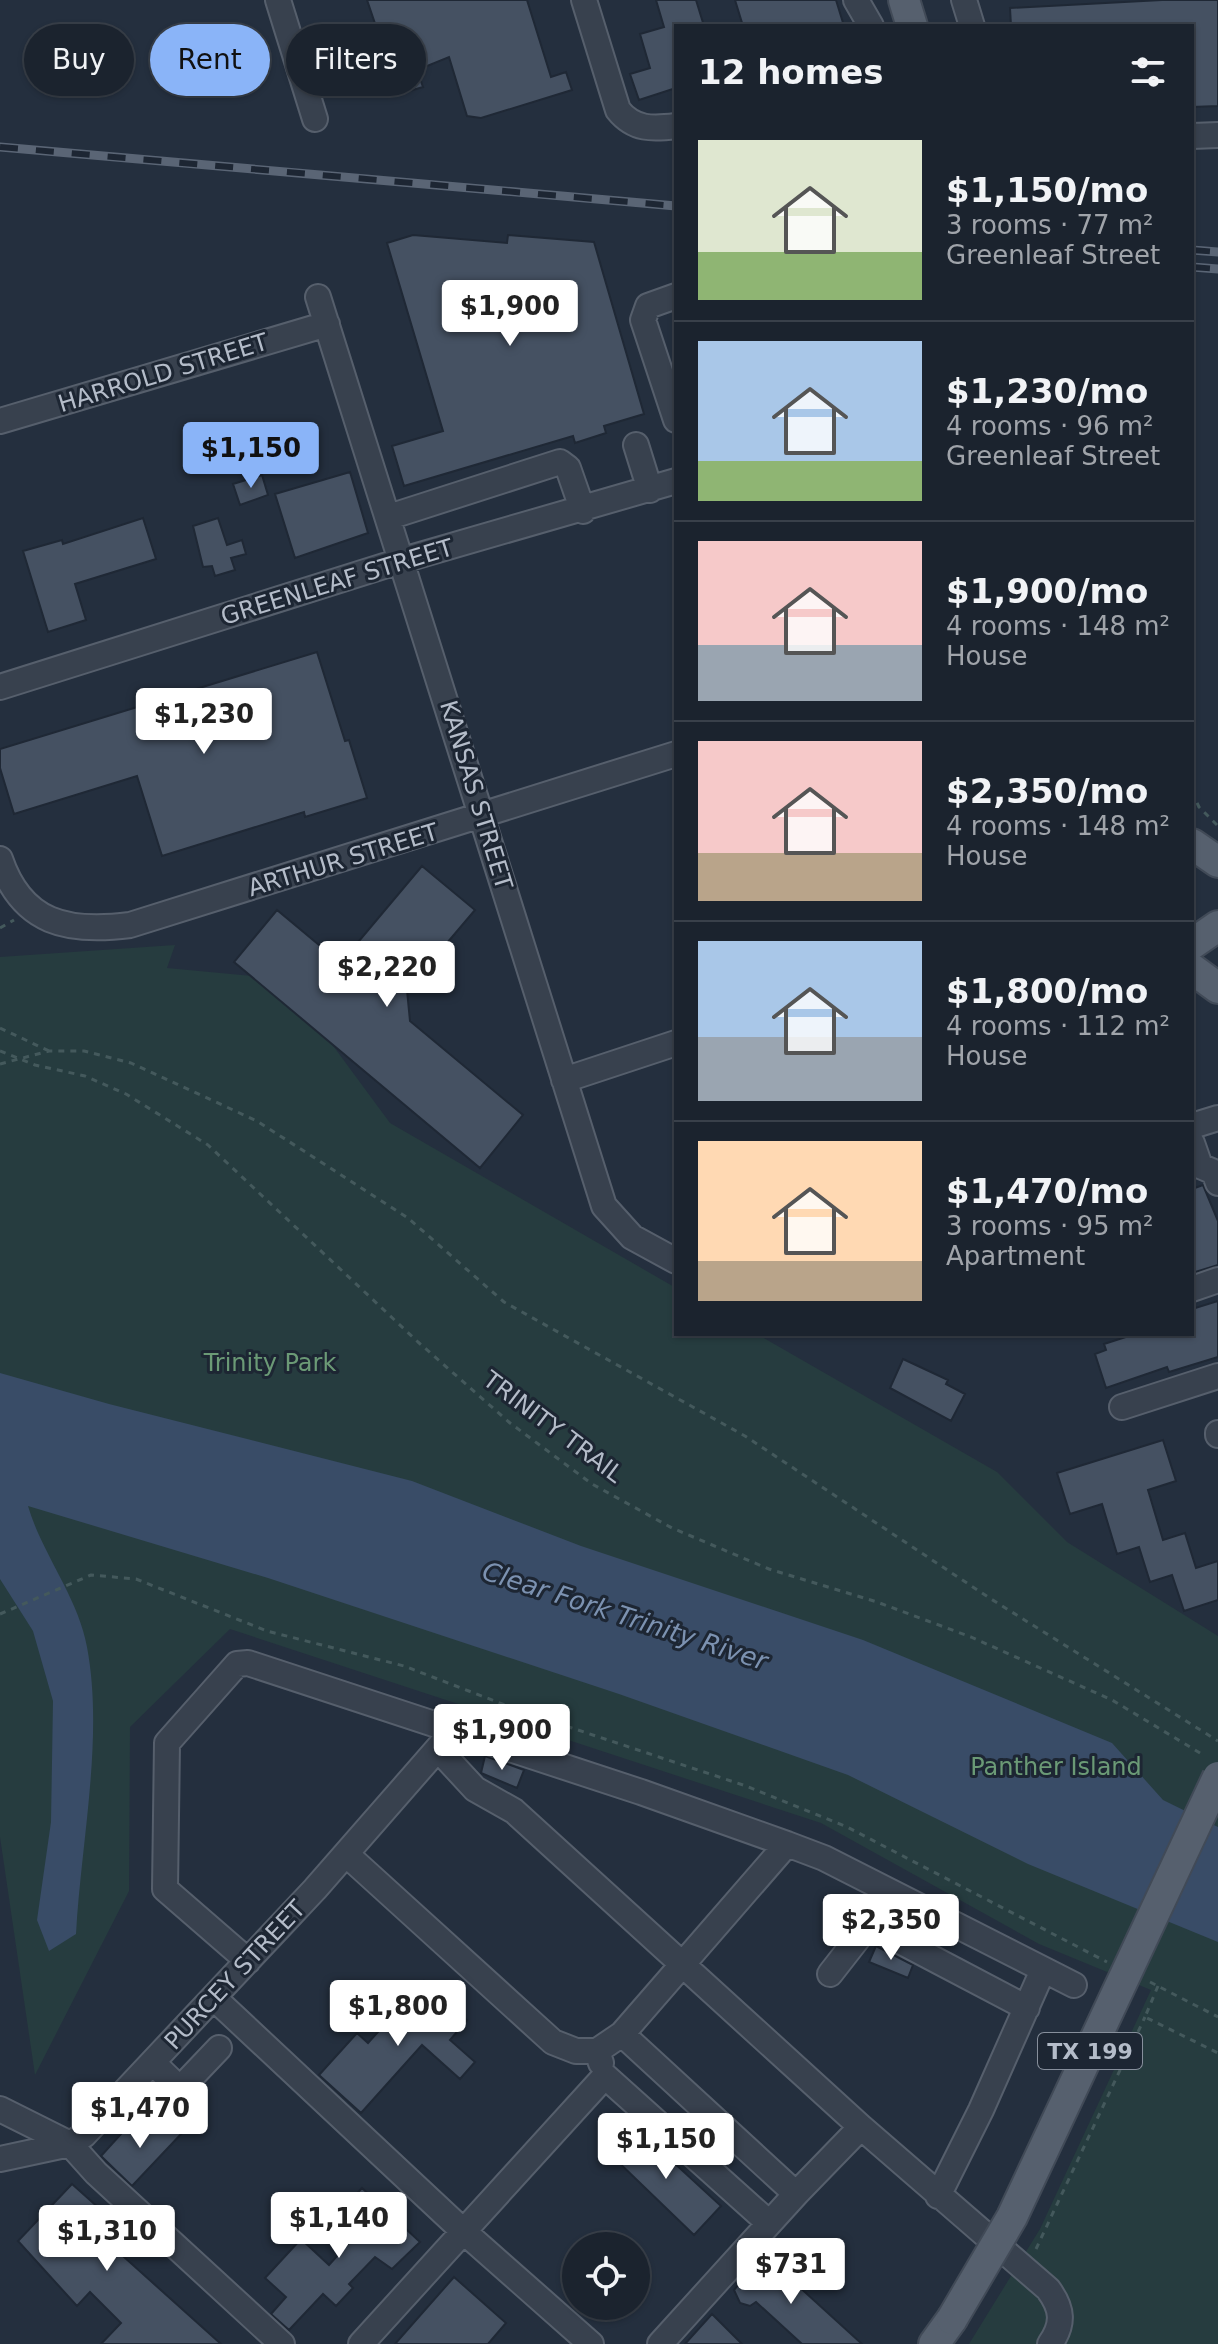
<!DOCTYPE html>
<meta charset="utf-8">
<style>
:root{--surface:#1b232e;--page:#242b36;--text:#f1f3f6;--muted:#a0a4aa;--line:#39404a;--accent:#8ab4f8}
body{margin:0;font-family:"DejaVu Sans",sans-serif;background:var(--page);color:var(--text);height:100vh;display:flex;flex-direction:column;font-size:30px;white-space:nowrap}
*{box-sizing:border-box;margin:0}
p{font-size:26px;color:var(--muted)}
.icon{flex:none;width:44px;height:44px;fill:none;stroke:currentColor;stroke-width:2;stroke-linecap:round;stroke-linejoin:round}
.map{position:relative;flex:1;overflow:hidden}
.sheet{position:absolute;left:674px;top:24px;width:520px;height:1312px;display:flex;flex-direction:column;background:var(--surface);border-radius:0px;box-shadow:0 2px 6px #0004,0 0 0 2px var(--line)}
.sheet>*{flex:none}
.banner{position:absolute;left:24px;top:24px;width:530px;height:72px;display:flex;gap:16px}
.buttons{position:absolute;left:562px;top:2232px;display:grid;gap:16px}
.buttons a{display:grid;place-items:center;width:88px;height:88px;border-radius:50%;background:var(--surface);box-shadow:0 2px 6px #0004,0 0 0 2px var(--line);font-size:40px}
.price{position:absolute;translate:-50% -68px;padding:0 18px;border-radius:8px;background:#fff;color:#222;font-size:26px;line-height:52px;filter:drop-shadow(0 2px 4px #0008)}
.price::after{content:'';position:absolute;left:50%;top:48px;width:24px;height:18px;margin-left:-12px;background:inherit;clip-path:polygon(0 0,100% 0,50% 100%)}
.price.current{background:var(--accent);color:#111}
ul{padding:0;list-style:none}
li{display:flex;align-items:center;gap:24px;height:200px;padding:0 24px}
li+li{border-top:2px solid var(--line)}
li span{display:grid;place-items:center;flex:none;width:224px;height:160px;border-radius:0px;color:#555}
li>.icon{margin-inline-start:auto}
span .icon{width:96px;height:96px;fill:#fffc;stroke-width:1}
li b{font-size:34px}
h2{display:flex;justify-content:space-between;align-items:center;height:96px;padding:0 24px;font-size:34px}
.chip{padding:0 28px;border-radius:36px;background:var(--surface);box-shadow:0 2px 6px #0004,0 0 0 2px var(--line);font-size:28px;line-height:72px}
.chip.current{background:var(--accent);color:#111}
.map>svg:first-child{display:block}
.green{fill:#263c3f}
.water{fill:#394c67}
.building{fill:#455162;stroke:#1f2835;stroke-width:2}
.lines{fill:none;stroke-linecap:round;stroke-linejoin:round}
.minor-casing{stroke:#565f6c;stroke-width:28}
.major-casing{stroke:#414a57;stroke-width:34}
.path{stroke:#44595c;stroke-width:3;stroke-dasharray:6 6;stroke-linecap:butt}
.minor{stroke:#38414e;stroke-width:24}
.major{stroke:#56606e;stroke-width:30}
.rail-casing{stroke:#5a6575;stroke-width:9}
.rail{stroke:#1d2633;stroke-width:6;stroke-dasharray:18;stroke-linecap:butt}
.major-bridge-casing{stroke:#414a57;stroke-width:34;stroke-linecap:butt}
.major-bridge{stroke:#56606e;stroke-width:30}
.labels{text-anchor:middle;dominant-baseline:central;stroke-width:6;stroke-linejoin:round;paint-order:stroke}
.shield{fill:#1d2633;stroke:#878f9c;stroke-width:2}
.shield-label{font-size:22px;font-weight:bold;fill:#b4bcc9}
.street-label{font-size:24px;fill:#b4bcc9;stroke:#1d2633}
.park-label{font-size:24px;fill:#6b9a76;stroke:#1d2633}
.water-label{font-size:26px;font-style:italic;fill:#7c92b1;stroke:#1d2633}
</style>
<div class="map">
<svg width="1218" height="2344" viewBox="0 0 1218 2344">
<rect width="100%" height="100%" fill="#242f3e"/>
<!-- green -->
<path class="green" d="M 175,945 L 167,968 L 252,976 L 331,1043 L 390,1123 L 676,1288 L 676,1334 L 757,1334 L 997,1472 L 1067,1542 L 1218,1636 L 1218,2344 L 969,2344 L 1040,2229 L 1151,1990 L 1039,1944 L 821,1823 L 230,1629 L 130,1727 L 129,1891 L 35,2075 L 0,1837 L 0,957 Z"/>
<!-- water -->
<path class="water" d="M 0,1373 L 109,1404 L 412,1481 L 581,1546 L 863,1640 L 1112,1743 L 1163,1800 L 1218,1827 L 1218,1942 L 1028,1864 L 848,1775 L 619,1694 L 268,1578 L 28,1506 C 42,1554 78,1597 87,1647 C 104,1737 81,1842 76,1934 L 49,1951 L 37,1920 L 51,1822 L 53,1701 L 33,1631 L 0,1579 Z"/>
<!-- building -->
<path class="building" d="M 367,0 L 527,0 L 551,77 L 566,72 L 572,90 L 481,118 L 467,116 L 449,57 L 417,70 L 423,87 L 399,94 Z
M 656,0 L 696,0 L 704,26 L 676,26 L 676,88 L 639,100 L 630,74 L 650,68 L 640,34 L 664,27 Z
M 735,0 L 836,0 L 844,26 L 743,26 Z
M 1162,0 L 1218,0 L 1218,106 L 1192,107 L 1192,26 L 1011,26 L 1010,8 Z
M 413,235 L 507,243 L 508,235 L 594,242 L 644,414 L 604,426 L 606,433 L 575,443 L 573,436 L 404,486 L 392,446 L 443,431 L 387,243 Z
M 350,472 L 368,533 L 295,558 L 275,494 Z
M 262,475 L 268,495 L 240,505 L 233,484 Z
M 143,518 L 156,559 L 75,584 L 86,620 L 48,632 L 23,551 L 62,540 L 63,544 Z
M 218,518 L 227,545 L 242,540 L 246,554 L 231,558 L 235,570 L 215,576 L 212,566 L 203,567 L 193,526 Z
M 317,652 L 345,741 L 349,740 L 367,798 L 305,817 L 304,812 L 162,856 L 137,776 L 14,814 L 0,768 L 0,749 Z
M 422,866 L 475,910 L 407,990 L 410,1021 L 523,1115 L 480,1168 L 234,962 L 277,910 L 325,950 L 354,947 Z
M 1203,1185 L 1218,1221 L 1218,1265 L 1192,1273 L 1192,1189 Z
M 1218,1301 L 1218,1357 L 1169,1372 L 1167,1367 L 1106,1388 L 1095,1354 L 1106,1350 L 1104,1344 L 1135,1334 L 1192,1334 L 1192,1309 Z
M 903,1359 L 948,1380 L 946,1384 L 965,1394 L 951,1421 L 890,1388 Z
M 1163,1440 L 1176,1481 L 1148,1490 L 1163,1540 L 1185,1533 L 1196,1568 L 1218,1561 L 1218,1600 L 1184,1611 L 1172,1575 L 1150,1582 L 1139,1547 L 1117,1554 L 1102,1504 L 1070,1514 L 1057,1473 Z
M 485,1756 L 524,1770 L 517,1788 L 481,1773 Z
M 876,1946 L 913,1965 L 908,1978 L 869,1962 Z
M 424,1981 L 467,2020 L 450,2040 L 475,2062 L 460,2079 L 422,2045 L 361,2113 L 319,2075 L 357,2033 L 368,2043 Z
M 175,2119 L 183,2132 L 132,2186 L 101,2156 L 130,2124 L 141,2132 L 149,2122 L 161,2132 Z
M 635,2127 L 721,2206 L 694,2235 L 611,2155 Z
M 72,2184 L 138,2243 L 124,2257 L 221,2344 L 101,2344 L 121,2323 L 90,2292 L 77,2306 L 18,2241 Z
M 362,2188 L 420,2242 L 392,2269 L 375,2257 L 349,2284 L 353,2288 L 336,2306 L 323,2294 L 289,2330 L 271,2314 L 286,2297 L 265,2278 L 301,2239 L 329,2265 L 356,2235 L 339,2213 Z
M 763,2254 L 862,2344 L 802,2344 L 756,2302 L 750,2306 L 740,2303 L 734,2290 Z
M 454,2277 L 506,2323 L 488,2344 L 395,2344 Z
M 712,2314 L 742,2344 L 685,2344 Z"/>
<g class="lines">
<defs>
<path id="minor" d="M 278,0 L 315,119
M 584,0 L 618,110 C 634,130 653,129 676,126
M 856,0 L 871,26
M 964,0 L 972,26
M 1192,136 L 1218,135
M 676,296 L 648,306 L 643,320 L 676,420
M 318,297 L 604,1206 L 632,1237 L 676,1261
M 0,421 L 327,324
M 636,445 L 650,490
M 389,517 L 560,462 L 568,468 L 583,511
M 0,687 L 403,560 L 676,481
M 0,859 C 22,924 68,933 130,925 L 676,754
M 564,1080 L 676,1043
M 1192,1126 L 1218,1118
M 1192,1143 L 1200,1166 L 1214,1172 L 1218,1183
M 1192,1289 L 1218,1280
M 1122,1407 L 1218,1376
M 1218,1433 L 1218,1435
M 438,1749 L 475,1789 L 514,1811 L 861,2127
M 787,1844 L 824,1858 L 1074,1985
M 346,1854 L 553,2042 L 576,2051 L 597,2051 L 601,2063
M 898,1898 L 875,1928 L 1027,2008
M 248,1961 L 165,1889 L 167,1743 L 237,1664 L 248,1663 L 641,1792 L 787,1844 L 622,2034
M 830,1974 L 862,1933 L 875,1928
M 214,1998 L 462,2230 L 591,2344
M 597,2051 L 622,2034 L 796,2194 L 861,2127 L 1048,2289 C 1063,2309 1064,2324 1050,2344
M 153,2063 L 180,2089 L 219,2048
M 605,2076 L 769,2223
M 0,2109 L 70,2144 L 96,2173 L 282,2344
M 0,2159 L 70,2144 L 84,2135 L 315,1889 L 454,1730
M 938,2196 L 981,2110 L 1043,1970
M 361,2344 L 605,2076
M 660,2344 L 796,2194"/>
<path id="major" d="M 904,0 L 912,26
M 1192,844 L 1218,862
M 1192,944 L 1218,926
M 1192,969 L 1218,988
M 934,2344 L 952,2319"/>
</defs>
<!-- minor casing -->
<use href="#minor" class="minor-casing"/>
<!-- major casing -->
<use href="#major" class="major-casing"/>
<!-- path -->
<path class="path" d="M 1192,792 L 1199,807 L 1218,826
M 0,928 L 14,920
M 0,1028 L 49,1051
M 0,1051 L 35,1065 L 85,1076 L 126,1094 L 208,1145 L 418,1342 L 510,1423 L 592,1484 L 672,1528 L 769,1569 L 877,1602 L 971,1637 L 1112,1700 L 1205,1756
M 0,1064 L 49,1051 L 84,1051 L 131,1063 L 257,1121 L 408,1218 L 504,1302 L 745,1436 L 991,1599 L 1218,1741
M 0,1614 L 91,1575 L 136,1579 L 267,1631 L 404,1666 L 518,1710 L 746,1786 L 847,1827 L 1107,1962
M 1150,1982 L 1218,2017
M 1158,1986 L 1145,2017 L 1218,2053
M 1036,2249 L 1145,2017"/>
<!-- minor -->
<use href="#minor" class="minor"/>
<!-- major -->
<use href="#major" class="major"/>
<defs>
<path id="rail" d="M 0,147 L 676,206
M 1192,250 L 1218,252
M 1192,267 L 1218,269"/>
</defs>
<!-- rail casing -->
<use href="#rail" class="rail-casing"/>
<!-- rail -->
<use href="#rail" class="rail"/>
<defs>
<path id="major-bridge" d="M 952,2319 L 1012,2217 L 1218,1777"/>
</defs>
<!-- major-bridge casing -->
<use href="#major-bridge" class="major-bridge-casing"/>
<!-- major-bridge -->
<use href="#major-bridge" class="major-bridge"/>
</g>
<g class="labels">
<!-- shield labels -->
<rect class="shield" x="1038" y="2033" width="104" height="36" rx="6"/>
<g class="shield-label">
<text x="1090" y="2051">TX 199</text>
</g>
<!-- street labels -->
<g class="street-label">
<text transform="translate(163 373) rotate(-17)">HARROLD STREET</text>
<text transform="translate(337 582) rotate(-17)">GREENLEAF STREET</text>
<text transform="translate(476 795) rotate(73)">KANSAS STREET</text>
<text transform="translate(343 860) rotate(-17)">ARTHUR STREET</text>
<text transform="translate(553 1427) rotate(37)">TRINITY TRAIL</text>
<text transform="translate(235 1975) rotate(-47)">PURCEY STREET</text>
</g>
<!-- park labels -->
<g class="park-label">
<text x="270" y="1363">Trinity Park</text>
<text x="1056" y="1767">Panther Island</text>
</g>
<!-- water labels -->
<g class="water-label">
<text transform="translate(625 1616) rotate(18)">Clear Fork Trinity River</text>
</g>
</g>
</svg>
<div class="buttons">
<a><svg class="icon" aria-label="locate" viewBox="0 0 24 24"><circle cx="12" cy="12" r="6"/><path d="M12 2v4M12 18v4M2 12h4M18 12h4"/></svg></a>
</div>
<b class="price" style="left:510px;top:348px">$1,900</b>
<b class="price current" style="left:251px;top:490px">$1,150</b>
<b class="price" style="left:204px;top:756px">$1,230</b>
<b class="price" style="left:387px;top:1009px">$2,220</b>
<b class="price" style="left:502px;top:1772px">$1,900</b>
<b class="price" style="left:891px;top:1962px">$2,350</b>
<b class="price" style="left:398px;top:2048px">$1,800</b>
<b class="price" style="left:140px;top:2150px">$1,470</b>
<b class="price" style="left:666px;top:2181px">$1,150</b>
<b class="price" style="left:339px;top:2260px">$1,140</b>
<b class="price" style="left:107px;top:2273px">$1,310</b>
<b class="price" style="left:791px;top:2306px">$731</b>
<div class="banner">
<a class="chip">Buy</a>
<a class="chip current">Rent</a>
<a class="chip">Filters</a>
</div>
<section class="sheet">
<h2>12 homes<svg class="icon" aria-label="filters" viewBox="0 0 24 24"><path d="M4 7h16M4 17h16"/><circle cx="9" cy="7" r="2"/><circle cx="15" cy="17" r="2"/></svg></h2>
<ul>
<li><span style="background:linear-gradient(#dfe7d0 70%,#8fb573 0)"><svg class="icon" aria-label="home" viewBox="0 0 24 24"><path d="M3 11l9-7 9 7M6 9v11h12V9"/></svg></span><div><b>$1,150/mo</b><p>3 rooms · 77 m²</p><p>Greenleaf Street</p></div></li>
<li><span style="background:linear-gradient(#a9c7e8 75%,#8fb573 0)"><svg class="icon" aria-label="home" viewBox="0 0 24 24"><path d="M3 11l9-7 9 7M6 9v11h12V9"/></svg></span><div><b>$1,230/mo</b><p>4 rooms · 96 m²</p><p>Greenleaf Street</p></div></li>
<li><span style="background:linear-gradient(#f6c9c9 65%,#9aa5b1 0)"><svg class="icon" aria-label="home" viewBox="0 0 24 24"><path d="M3 11l9-7 9 7M6 9v11h12V9"/></svg></span><div><b>$1,900/mo</b><p>4 rooms · 148 m²</p><p>House</p></div></li>
<li><span style="background:linear-gradient(#f6c9c9 70%,#b9a48a 0)"><svg class="icon" aria-label="home" viewBox="0 0 24 24"><path d="M3 11l9-7 9 7M6 9v11h12V9"/></svg></span><div><b>$2,350/mo</b><p>4 rooms · 148 m²</p><p>House</p></div></li>
<li><span style="background:linear-gradient(#a9c7e8 60%,#9aa5b1 0)"><svg class="icon" aria-label="home" viewBox="0 0 24 24"><path d="M3 11l9-7 9 7M6 9v11h12V9"/></svg></span><div><b>$1,800/mo</b><p>4 rooms · 112 m²</p><p>House</p></div></li>
<li><span style="background:linear-gradient(#ffd9b3 75%,#b9a48a 0)"><svg class="icon" aria-label="home" viewBox="0 0 24 24"><path d="M3 11l9-7 9 7M6 9v11h12V9"/></svg></span><div><b>$1,470/mo</b><p>3 rooms · 95 m²</p><p>Apartment</p></div></li>
</ul>
</section>
</div>
